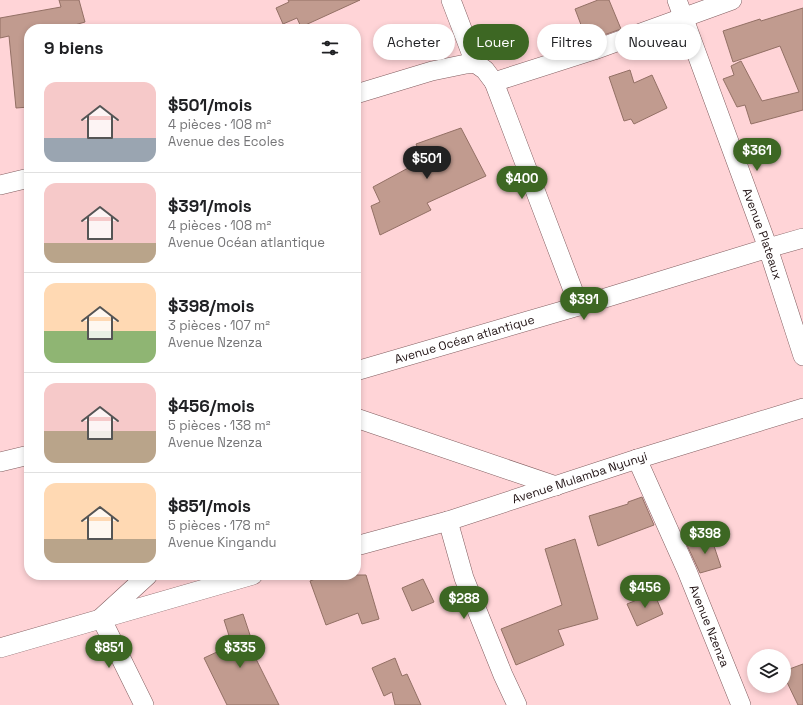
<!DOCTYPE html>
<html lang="fr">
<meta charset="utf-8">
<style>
:root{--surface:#fff;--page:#f2f2f2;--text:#202124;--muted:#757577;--line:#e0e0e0;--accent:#3d6723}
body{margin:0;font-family:"Space Grotesk",sans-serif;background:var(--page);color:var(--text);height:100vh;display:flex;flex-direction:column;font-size:15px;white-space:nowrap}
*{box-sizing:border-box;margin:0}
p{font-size:13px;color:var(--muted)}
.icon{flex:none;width:22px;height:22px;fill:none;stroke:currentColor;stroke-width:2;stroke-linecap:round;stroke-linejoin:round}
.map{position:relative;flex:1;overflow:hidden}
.panel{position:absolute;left:24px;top:24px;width:337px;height:556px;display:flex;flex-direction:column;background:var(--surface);border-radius:16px;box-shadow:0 2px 6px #0003}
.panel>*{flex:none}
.guide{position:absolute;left:373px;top:24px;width:370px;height:36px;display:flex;gap:8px}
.tools{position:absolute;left:747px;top:649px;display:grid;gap:8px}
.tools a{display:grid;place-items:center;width:44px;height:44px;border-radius:50%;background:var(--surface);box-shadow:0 2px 6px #0003;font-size:20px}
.price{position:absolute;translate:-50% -34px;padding:0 9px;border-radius:14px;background:var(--accent);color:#fff;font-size:13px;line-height:26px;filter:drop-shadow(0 1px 2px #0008)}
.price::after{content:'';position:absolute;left:50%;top:24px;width:12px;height:9px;margin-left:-6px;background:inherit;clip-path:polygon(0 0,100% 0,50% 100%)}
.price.current{background:#222;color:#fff}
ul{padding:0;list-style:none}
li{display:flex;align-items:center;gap:12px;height:100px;padding:0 20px}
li+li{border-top:1px solid var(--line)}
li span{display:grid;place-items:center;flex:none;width:112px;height:80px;border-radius:12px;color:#555}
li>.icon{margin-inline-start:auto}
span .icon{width:48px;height:48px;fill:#fffc;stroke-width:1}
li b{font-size:17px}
h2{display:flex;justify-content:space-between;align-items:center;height:48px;padding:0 20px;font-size:17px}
.pill{padding:0 14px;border-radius:18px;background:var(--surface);box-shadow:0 2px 6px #0003;font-size:14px;line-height:36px}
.pill.current{background:var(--accent);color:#fff}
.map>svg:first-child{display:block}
.building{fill:#c19b8f;stroke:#937065}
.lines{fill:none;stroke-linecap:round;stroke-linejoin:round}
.minor-casing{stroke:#825e60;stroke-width:20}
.minor{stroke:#fff;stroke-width:19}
.labels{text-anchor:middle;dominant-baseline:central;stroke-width:3.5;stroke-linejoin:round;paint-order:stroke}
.street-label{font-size:12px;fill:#1f1112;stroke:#fbe9ea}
</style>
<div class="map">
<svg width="803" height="705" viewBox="0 0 803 705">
<rect width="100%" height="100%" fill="#ffd4d7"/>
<!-- building -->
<path class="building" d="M 59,0 L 79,0 L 85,22 L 61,29 L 29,29 L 29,107 L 16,108 L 9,36 L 0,38 L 0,18 L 61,7 Z
M 288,0 L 360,0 L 301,27 L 297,18 L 283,24 L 276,8 L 289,2 Z
M 598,0 L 609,0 L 621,29 L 598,37 L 596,34 L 586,38 L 575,9 Z
M 803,8 L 803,110 L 751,124 L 745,105 L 737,107 L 723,79 L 734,75 L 731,66 L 741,61 L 762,101 L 799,92 L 780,46 L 733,62 L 723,31 L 760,19 L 761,21 Z
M 630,70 L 634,83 L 652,75 L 667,108 L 634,124 L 631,119 L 624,121 L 609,77 Z
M 461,128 L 486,176 L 427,203 L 431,210 L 380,235 L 371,206 L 380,202 L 373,187 L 423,160 L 416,144 Z
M 642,497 L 654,525 L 598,546 L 589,516 L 628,504 L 628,502 Z
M 711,537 L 721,567 L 700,573 L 687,545 Z
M 575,539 L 598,619 L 558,630 L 564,645 L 516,665 L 501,629 L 562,605 L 545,549 Z
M 325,575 L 366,575 L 379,619 L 362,624 L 358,613 L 326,625 L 310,581 Z
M 423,579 L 434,602 L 412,611 L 402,588 Z
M 654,593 L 663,614 L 637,626 L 627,604 Z
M 243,614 L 257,656 L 255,657 L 279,705 L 227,705 L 204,658 L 232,645 L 224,620 Z
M 395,658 L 402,676 L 407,674 L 421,705 L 395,705 L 392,692 L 384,696 L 372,668 Z
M 803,664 L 803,705 L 798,705 L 784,676 L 784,671 Z"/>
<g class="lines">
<defs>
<g id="minor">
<path d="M 451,0 L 475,63"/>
<path id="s1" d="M 677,0 L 768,248 L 803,356"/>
<path d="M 494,82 L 579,306"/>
<path d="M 356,94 L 432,71 L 466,64 L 475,63 L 485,70 L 494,82 L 594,50 L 732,0"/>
<path d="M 0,185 L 29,178"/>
<path id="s2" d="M 356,371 L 579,306 L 768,248 L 803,238"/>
<path d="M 356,418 L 556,486"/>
<path id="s3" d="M 637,459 L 687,571 L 741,705"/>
<path d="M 0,462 L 29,455"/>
<path d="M 448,521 L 464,578 L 503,675 L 517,705"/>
<path id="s4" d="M 356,546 L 448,521 L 637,459 L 803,408"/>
<path d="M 0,648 L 253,575"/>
<path d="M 144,705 L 101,618 L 148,575"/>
</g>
</defs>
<!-- minor casing -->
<use href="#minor" class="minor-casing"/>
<!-- minor -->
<use href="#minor" class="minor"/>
</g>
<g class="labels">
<!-- street labels -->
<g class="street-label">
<text stroke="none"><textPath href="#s1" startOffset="249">Avenue Plateaux</textPath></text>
<text stroke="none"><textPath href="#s2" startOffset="113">Avenue Océan atlantique</textPath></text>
<text stroke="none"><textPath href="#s4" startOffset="234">Avenue Mulamba Nyunyi</textPath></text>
<text stroke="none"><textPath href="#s3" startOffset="182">Avenue Nzenza</textPath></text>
</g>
</g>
</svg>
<div class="tools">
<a><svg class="icon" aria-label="layers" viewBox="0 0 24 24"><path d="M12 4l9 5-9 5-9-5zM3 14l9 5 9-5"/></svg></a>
</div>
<b class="price" style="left:757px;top:172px">$361</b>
<b class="price current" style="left:427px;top:180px">$501</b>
<b class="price" style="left:522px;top:200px">$400</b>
<b class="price" style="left:584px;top:321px">$391</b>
<b class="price" style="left:705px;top:555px">$398</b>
<b class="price" style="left:645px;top:609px">$456</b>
<b class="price" style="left:464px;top:620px">$288</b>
<b class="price" style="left:109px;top:669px">$851</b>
<b class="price" style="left:240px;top:669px">$335</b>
<div class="guide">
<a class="pill">Acheter</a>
<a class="pill current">Louer</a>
<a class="pill">Filtres</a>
<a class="pill">Nouveau</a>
</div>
<section class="panel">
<h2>9 biens<svg class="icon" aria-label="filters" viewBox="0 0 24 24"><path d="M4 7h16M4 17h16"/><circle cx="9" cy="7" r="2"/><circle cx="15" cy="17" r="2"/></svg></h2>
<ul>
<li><span style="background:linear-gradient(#f6c9c9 70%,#9aa5b1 0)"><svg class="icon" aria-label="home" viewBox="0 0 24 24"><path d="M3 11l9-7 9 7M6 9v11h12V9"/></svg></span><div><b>$501/mois</b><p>4 pièces · 108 m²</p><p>Avenue des Ecoles</p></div></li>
<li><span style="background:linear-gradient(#f6c9c9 75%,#b9a48a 0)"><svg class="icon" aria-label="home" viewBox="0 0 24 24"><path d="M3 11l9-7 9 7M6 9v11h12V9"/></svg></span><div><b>$391/mois</b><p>4 pièces · 108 m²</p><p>Avenue Océan atlantique</p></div></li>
<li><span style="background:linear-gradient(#ffd9b3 60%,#8fb573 0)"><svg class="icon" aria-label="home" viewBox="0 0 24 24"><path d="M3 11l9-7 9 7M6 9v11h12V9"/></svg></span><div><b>$398/mois</b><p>3 pièces · 107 m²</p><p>Avenue Nzenza</p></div></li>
<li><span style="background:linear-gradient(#f6c9c9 60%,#b9a48a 0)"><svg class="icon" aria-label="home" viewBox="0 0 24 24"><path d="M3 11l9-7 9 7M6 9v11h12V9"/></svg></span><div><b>$456/mois</b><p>5 pièces · 138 m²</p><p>Avenue Nzenza</p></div></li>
<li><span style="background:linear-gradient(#ffd9b3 70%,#b9a48a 0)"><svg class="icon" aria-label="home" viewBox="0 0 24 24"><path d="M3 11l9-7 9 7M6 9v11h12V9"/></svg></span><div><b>$851/mois</b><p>5 pièces · 178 m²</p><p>Avenue Kingandu</p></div></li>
</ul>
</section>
</div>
